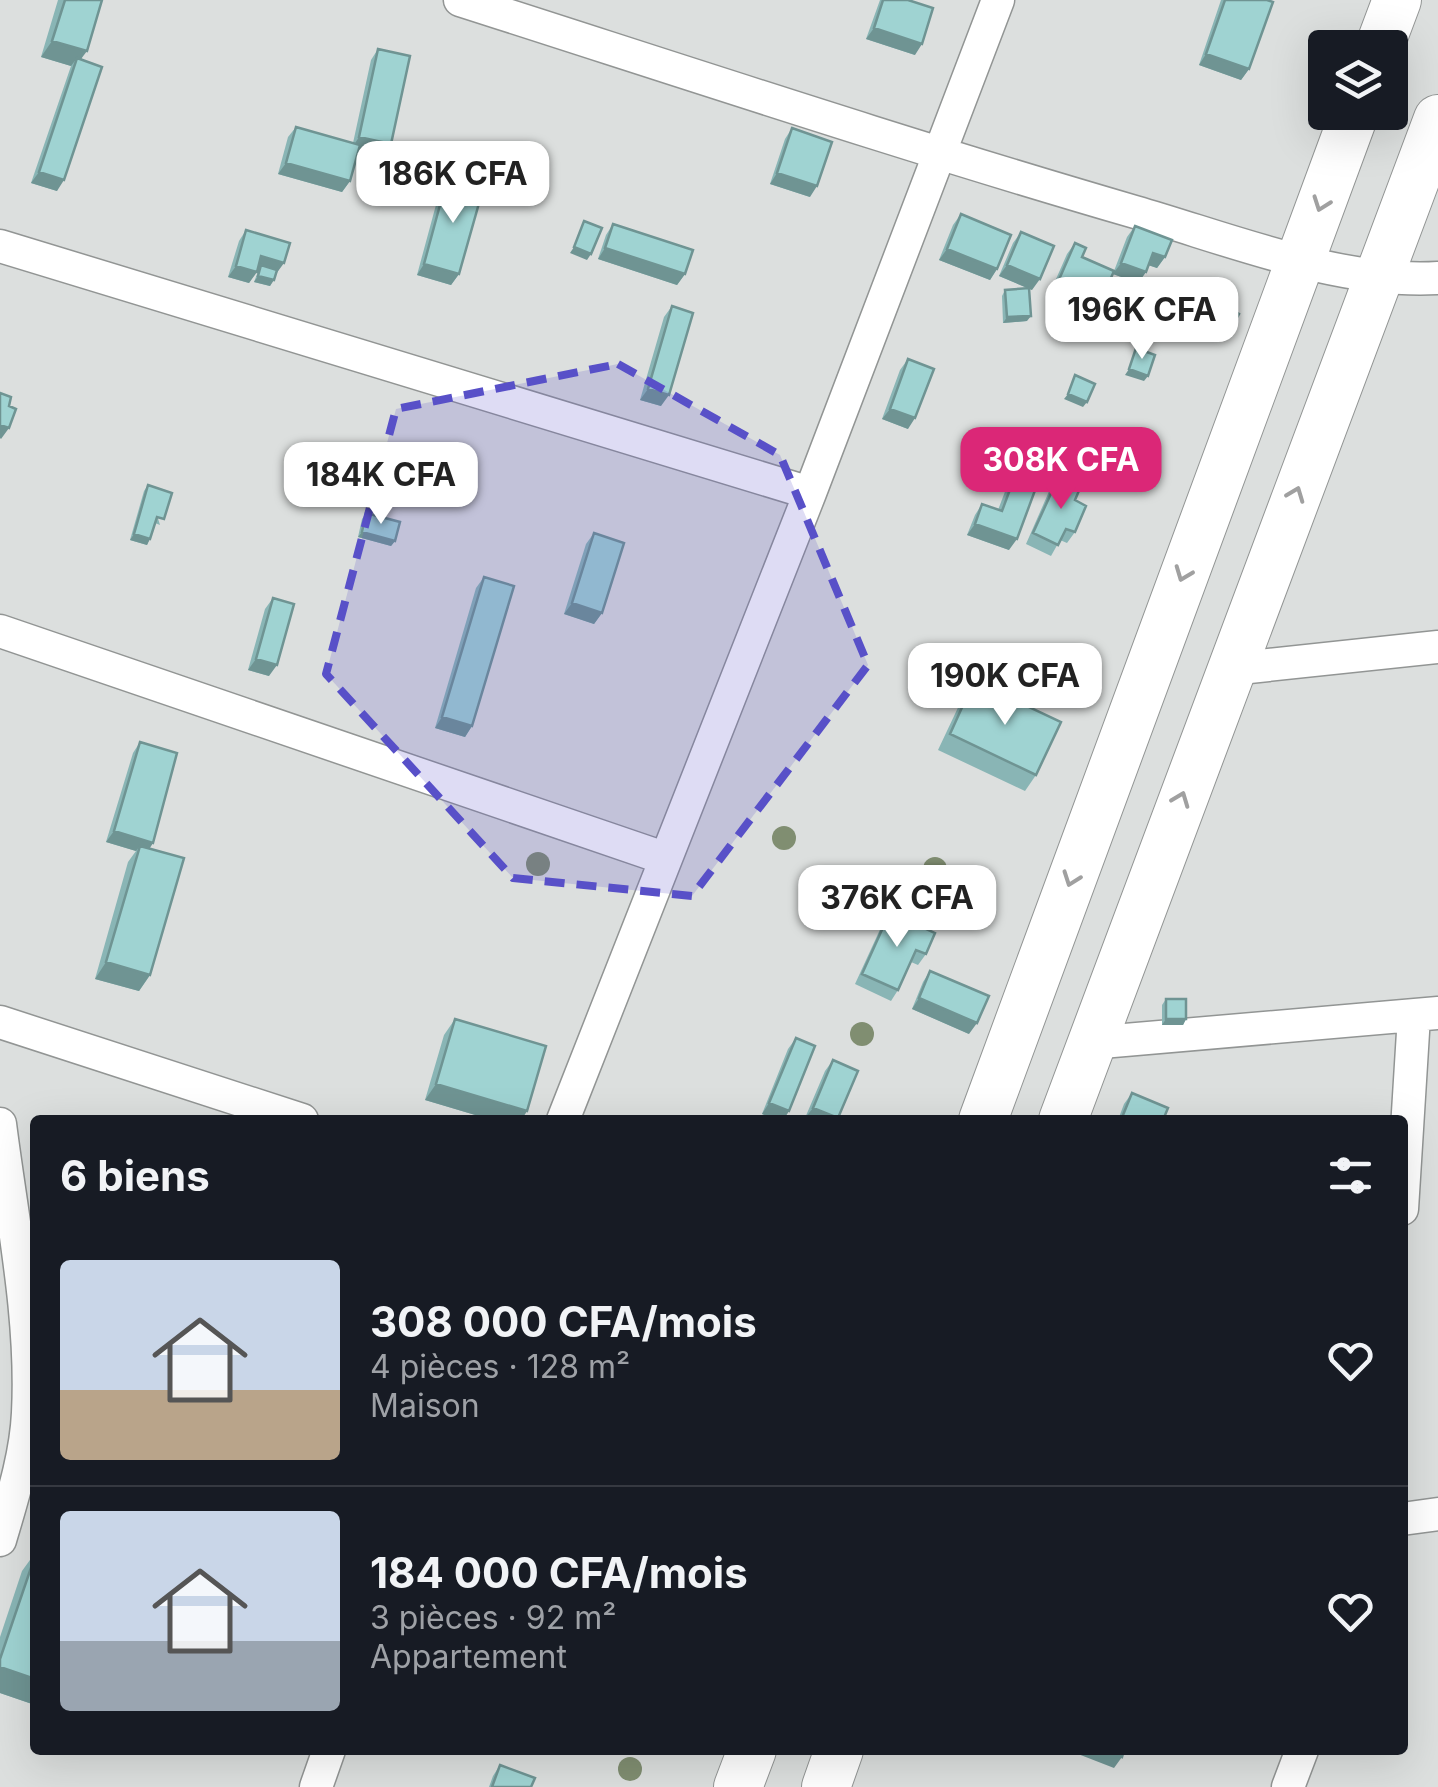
<!DOCTYPE html>
<html lang="fr">
<meta charset="utf-8">
<style>
:root{--surface:#171b24;--page:#20242c;--text:#f1f3f6;--muted:#9ea1a6;--line:#363941;--accent:#db2777}
body{margin:0;font-family:Inter,sans-serif;background:var(--page);color:var(--text);height:100vh;display:flex;flex-direction:column;font-size:38px;white-space:nowrap}
*{box-sizing:border-box;margin:0}
p{font-size:32px;color:var(--muted)}
.icon{flex:none;width:55px;height:55px;fill:none;stroke:currentColor;stroke-width:2;stroke-linecap:round;stroke-linejoin:round}
.map{position:relative;flex:1;overflow:hidden}
.details{position:absolute;left:30px;top:1115px;width:1378px;height:640px;display:flex;flex-direction:column;background:var(--surface);border-radius:10px;box-shadow:0 10px 40px #0002}
.details>*{flex:none}
.buttons{position:absolute;left:1308px;top:30px;display:grid;gap:20px}
.buttons a{display:grid;place-items:center;width:100px;height:100px;border-radius:10px;background:var(--surface);box-shadow:0 10px 40px #0002;font-size:50px}
.price{position:absolute;translate:-50% -85px;padding:0 22px;border-radius:20px;background:#fff;color:#222;font-size:32px;line-height:65px;filter:drop-shadow(0 2px 5px #0008)}
.price::after{content:'';position:absolute;left:50%;top:60px;width:30px;height:22px;margin-left:-15px;background:inherit;clip-path:polygon(0 0,100% 0,50% 100%)}
.price.active{background:var(--accent);color:#fff}
ul{padding:0;list-style:none}
li{display:flex;align-items:center;gap:30px;height:250px;padding:0 30px}
li+li{border-top:2px solid var(--line)}
li span{display:grid;place-items:center;flex:none;width:280px;height:200px;border-radius:10px;color:#555}
li>.icon{margin-inline-start:auto}
span .icon{width:120px;height:120px;fill:#fffc;stroke-width:1}
li b{font-size:42px}
h2{display:flex;justify-content:space-between;align-items:center;height:120px;padding:0 30px;font-size:42px}
.map>svg:first-child{display:block}
.lines{fill:none;stroke-linecap:round;stroke-linejoin:round}
.street-casing{stroke:#929594;stroke-width:35}
.secondary-casing{stroke:#929594;stroke-width:50}
.street{stroke:#fff;stroke-width:32}
.secondary{stroke:#fff;stroke-width:48}
.tree{fill:#808e71}
.wall{fill:#89b5b5}
.shaded-wall{fill:#6f9493}
.building{fill:#9fd3d2;stroke:#6f9493;stroke-width:2.5}
.oneway{stroke:#a0a0a0}
.marked{fill:#5850c8;fill-opacity:0.2;stroke:#5850c8;stroke-width:8;stroke-dasharray:20 12;stroke-linejoin:round}
</style>
<div class="map">
<svg width="1438" height="1787" viewBox="0 0 1438 1787">
<rect width="100%" height="100%" fill="#dcdfde"/>
<g class="lines">
<defs>
<path id="street" d="M 460,0 C 685,72 908,146 1135,212 C 1229,239 1339,284 1438,278
M 0,246 L 810,493
M 0,631 L 664,858
M 1230,669 L 1438,647
M 0,1022 L 302,1120
M 1090,1043 L 1438,1013
M 563,1120 L 810,493 L 998,0
M 0,1124 C 12,1219 33,1318 28,1413 C 26,1456 12,1499 0,1540
M 1402,1209 L 1414,1016
M 1402,1519 L 1438,1514
M 316,1787 L 329,1750
M 1288,1787 L 1302,1750"/>
<path id="secondary" d="M 1379,48 L 1397,0
M 983,1120 L 1355,112
M 1063,1120 L 1438,119
M 738,1787 L 752,1750
M 826,1787 L 839,1750"/>
</defs>
<!-- street casing -->
<use href="#street" class="street-casing"/>
<!-- secondary casing -->
<use href="#secondary" class="secondary-casing"/>
<!-- street -->
<use href="#street" class="street"/>
<!-- secondary -->
<use href="#secondary" class="secondary"/>
</g>
<!-- trees -->
<g class="tree">
<circle cx="784" cy="838" r="12"/>
<circle cx="538" cy="864" r="12"/>
<circle cx="935" cy="869" r="12"/>
<circle cx="862" cy="1034" r="12"/>
<circle cx="630" cy="1769" r="12"/>
</g>
<!-- wall -->
<path class="wall" d="M 58,0 L 102,0 L 81,60 L 57,191 L 31,183 L 71,66 L 41,57 Z
M 880,0 L 908,0 L 915,55 L 866,39 Z
M 1221,0 L 1267,0 L 1249,69 L 1241,80 L 1199,65 Z
M 378,49 L 391,144 L 383,155 L 359,150 L 350,181 L 342,192 L 278,174 L 288,137 L 296,127 L 353,143 L 371,60 Z
M 792,128 L 810,197 L 770,184 L 785,139 Z
M 447,179 L 459,274 L 451,285 L 417,275 L 440,190 Z
M 961,214 L 997,269 L 990,280 L 939,260 L 953,225 Z
M 613,224 L 685,274 L 677,285 L 598,259 L 606,235 Z
M 1135,226 L 1165,257 L 1157,268 L 1148,265 L 1146,272 L 1138,283 L 1113,274 L 1097,310 L 1089,321 L 1046,302 L 1067,254 L 1075,243 L 1082,257 L 1114,271 L 1127,237 Z
M 246,230 L 276,274 L 270,286 L 254,282 L 259,269 L 258,268 L 249,283 L 228,277 L 239,241 Z
M 1021,232 L 1032,290 L 999,276 L 1013,243 Z
M 1145,283 L 1147,312 L 1143,318 L 1130,311 Z
M 1005,290 L 1027,321 L 1003,323 L 1002,296 Z
M 672,306 L 661,406 L 640,400 L 664,317 Z
M 1226,306 L 1231,328 L 1228,333 L 1215,326 Z
M 908,359 L 908,429 L 882,419 L 900,370 Z
M 1022,457 L 1009,550 L 967,535 L 975,515 L 982,504 L 998,510 L 1014,468 Z
M 1059,476 L 1075,500 L 1075,532 L 1067,543 L 1060,540 L 1051,556 L 1026,544 L 1051,487 Z
M 148,485 L 160,525 L 155,523 L 147,545 L 130,540 L 144,491 Z
M 366,513 L 395,541 L 391,546 L 358,537 L 362,519 Z
M 594,533 L 602,613 L 594,624 L 564,614 L 586,544 Z
M 484,577 L 472,726 L 465,737 L 435,728 L 476,588 Z
M 273,598 L 269,676 L 248,670 L 265,609 Z
M 974,681 L 1036,775 L 1025,791 L 938,750 L 963,697 Z
M 140,742 L 153,843 L 149,848 L 150,975 L 139,991 L 95,979 L 128,862 L 136,851 L 106,842 L 133,753 Z
M 890,912 L 926,954 L 918,965 L 911,962 L 898,990 L 891,1001 L 855,984 L 883,923 Z
M 930,971 L 969,1034 L 912,1009 L 923,982 Z
M 1166,999 L 1186,1019 L 1183,1025 L 1162,1025 L 1162,1005 Z
M 455,1019 L 527,1111 L 521,1120 L 492,1120 L 425,1100 L 444,1035 Z
M 796,1038 L 789,1111 L 783,1120 L 777,1120 L 762,1114 L 788,1049 Z
M 833,1060 L 858,1071 L 837,1120 L 809,1120 L 805,1118 L 825,1071 Z
M 1132,1093 L 1163,1120 L 1118,1120 L 1124,1104 Z
M 35,1553 L 35,1705 L 0,1693 L 0,1637 L 22,1571 Z
M 500,1765 L 531,1787 L 489,1787 L 493,1776 Z"/>
<!-- shaded-wall -->
<path class="shaded-wall" d="M 874,28 L 922,44 L 915,55 L 866,39 Z
M 52,41 L 87,51 L 75,67 L 77,58 L 71,66 L 41,57 Z
M 1206,54 L 1249,69 L 1241,80 L 1199,65 Z
M 359,137 L 391,144 L 383,155 L 352,148 Z
M 286,163 L 350,181 L 342,192 L 278,174 Z
M 39,172 L 64,180 L 57,191 L 31,183 Z
M 777,173 L 817,186 L 810,197 L 770,184 Z
M 574,247 L 591,254 L 587,260 L 570,253 Z
M 605,248 L 685,274 L 677,285 L 598,259 Z
M 947,249 L 997,269 L 990,280 L 939,260 Z
M 1153,253 L 1165,257 L 1157,268 L 1145,264 Z
M 261,256 L 284,263 L 276,274 L 261,265 L 259,269 L 254,267 Z
M 1121,263 L 1146,272 L 1138,283 L 1113,274 Z
M 424,264 L 459,274 L 451,285 L 417,275 Z
M 1007,265 L 1040,279 L 1032,290 L 999,276 Z
M 236,266 L 257,272 L 249,283 L 228,277 Z
M 258,276 L 274,280 L 270,286 L 254,282 Z
M 1031,316 L 1027,321 L 1003,323 L 1007,317 Z
M 1129,369 L 1148,376 L 1144,381 L 1125,375 Z
M 648,389 L 669,395 L 661,406 L 640,400 Z
M 1068,394 L 1087,402 L 1083,407 L 1064,399 Z
M 890,409 L 915,418 L 908,429 L 882,419 Z
M 0,425 L 9,428 L 1,439 L 0,438 Z
M 975,524 L 1017,539 L 1009,550 L 967,535 Z
M 362,532 L 395,541 L 391,546 L 358,537 Z
M 134,534 L 150,539 L 147,545 L 130,540 Z
M 572,603 L 602,613 L 594,624 L 564,614 Z
M 256,659 L 277,665 L 269,676 L 248,670 Z
M 442,717 L 472,726 L 465,737 L 435,728 Z
M 114,831 L 153,843 L 146,854 L 140,846 L 136,851 L 106,842 Z
M 106,962 L 150,975 L 139,991 L 95,979 Z
M 919,998 L 977,1023 L 969,1034 L 912,1009 Z
M 1166,1019 L 1186,1019 L 1183,1025 L 1162,1025 Z
M 436,1084 L 527,1111 L 521,1120 L 492,1120 L 425,1100 Z
M 769,1103 L 789,1111 L 783,1120 L 777,1120 L 762,1114 Z
M 813,1108 L 838,1118 L 837,1120 L 809,1120 L 805,1118 Z
M 0,1667 L 35,1679 L 35,1705 L 0,1693 Z
M 1081,1750 L 1104,1750 L 1122,1757 L 1114,1768 L 1078,1754 Z"/>
<!-- building -->
<path class="building" d="M 65,0 L 102,0 L 87,51 L 52,41 Z
M 883,0 L 908,0 L 933,8 L 922,44 L 874,28 Z
M 1225,0 L 1267,0 L 1273,2 L 1249,69 L 1206,54 Z
M 378,49 L 410,56 L 391,144 L 359,137 Z
M 77,58 L 102,67 L 64,180 L 39,172 Z
M 296,127 L 360,145 L 350,181 L 286,163 Z
M 792,128 L 832,142 L 817,186 L 777,173 Z
M 447,179 L 483,189 L 459,274 L 424,264 Z
M 961,214 L 1011,235 L 997,269 L 947,249 Z
M 584,221 L 602,228 L 591,254 L 574,247 Z
M 613,224 L 693,250 L 685,274 L 605,248 Z
M 1135,226 L 1172,240 L 1165,257 L 1153,253 L 1146,272 L 1121,263 Z
M 246,230 L 290,243 L 284,263 L 261,256 L 257,272 L 236,266 Z
M 1021,232 L 1054,246 L 1040,279 L 1007,265 Z
M 1075,243 L 1086,248 L 1082,257 L 1114,271 L 1097,310 L 1054,291 Z
M 261,265 L 277,270 L 274,280 L 258,276 Z
M 1145,283 L 1158,288 L 1147,312 L 1134,306 Z
M 1029,288 L 1031,316 L 1007,317 L 1005,290 Z
M 672,306 L 693,313 L 669,395 L 648,389 Z
M 1226,306 L 1239,314 L 1231,328 L 1219,320 Z
M 1136,348 L 1155,355 L 1148,376 L 1129,369 Z
M 908,359 L 934,369 L 915,418 L 890,409 Z
M 1075,375 L 1095,384 L 1087,402 L 1068,394 Z
M 0,393 L 11,397 L 9,406 L 16,409 L 9,428 L 0,425 Z
M 1022,457 L 1044,466 L 1017,539 L 975,524 L 982,504 L 1002,511 Z
M 1059,476 L 1081,486 L 1075,500 L 1086,506 L 1075,532 L 1066,529 L 1058,545 L 1033,533 Z
M 148,485 L 172,493 L 164,519 L 157,517 L 150,539 L 134,534 Z
M 366,513 L 400,522 L 395,541 L 362,532 Z
M 594,533 L 624,543 L 602,613 L 572,603 Z
M 484,577 L 514,586 L 472,726 L 442,717 Z
M 273,598 L 294,604 L 277,665 L 256,659 Z
M 974,681 L 1061,722 L 1036,775 L 950,734 Z
M 140,742 L 177,753 L 153,843 L 114,831 Z
M 140,846 L 184,858 L 150,975 L 106,962 Z
M 890,912 L 935,933 L 926,954 L 916,950 L 898,990 L 862,974 Z
M 930,971 L 989,996 L 977,1023 L 919,998 Z
M 1166,999 L 1186,999 L 1186,1019 L 1166,1019 Z
M 455,1019 L 546,1046 L 527,1111 L 436,1084 Z
M 796,1038 L 815,1046 L 789,1111 L 769,1103 Z
M 833,1060 L 858,1071 L 838,1118 L 813,1108 Z
M 1132,1093 L 1168,1108 L 1163,1120 L 1121,1120 Z
M 35,1556 L 35,1679 L 0,1667 L 0,1659 Z
M 1104,1750 L 1124,1750 L 1122,1757 Z
M 500,1765 L 535,1778 L 531,1787 L 492,1787 Z"/>
<!-- one-way arrows -->
<defs><path id="oneway-chevron" d="M-2-3.5L2.5 0L-2 3.5" fill="none" stroke-width="1.6" stroke-linecap="round" stroke-linejoin="round" transform="scale(2.5)"/></defs>
<g class="oneway">
<use href="#oneway-chevron" transform="translate(1321 204) rotate(110)"/>
<use href="#oneway-chevron" transform="translate(1296 494) rotate(-69)"/>
<use href="#oneway-chevron" transform="translate(1183 574) rotate(111)"/>
<use href="#oneway-chevron" transform="translate(1181 799) rotate(-69)"/>
<use href="#oneway-chevron" transform="translate(1071 879) rotate(110)"/>
</g>
<!-- marked area -->
<path class="marked" d="M 618,364 L 780,455 L 868,665 L 692,896 L 513,878 L 326,674 L 396,409 Z"/>
</svg>
<div class="buttons">
<a><svg class="icon" aria-label="layers" viewBox="0 0 24 24"><path d="M12 4l9 5-9 5-9-5zM3 14l9 5 9-5"/></svg></a>
</div>
<b class="price" style="left:453px;top:226px">186K CFA</b>
<b class="price" style="left:1142px;top:362px">196K CFA</b>
<b class="price active" style="left:1061px;top:512px">308K CFA</b>
<b class="price" style="left:381px;top:527px">184K CFA</b>
<b class="price" style="left:1005px;top:728px">190K CFA</b>
<b class="price" style="left:897px;top:950px">376K CFA</b>
<section class="details">
<h2>6 biens<svg class="icon" aria-label="filters" viewBox="0 0 24 24"><path d="M4 7h16M4 17h16"/><circle cx="9" cy="7" r="2"/><circle cx="15" cy="17" r="2"/></svg></h2>
<ul>
<li><span style="background:linear-gradient(#c9d6e8 65%,#b9a48a 0)"><svg class="icon" aria-label="home" viewBox="0 0 24 24"><path d="M3 11l9-7 9 7M6 9v11h12V9"/></svg></span><div><b>308 000 CFA/mois</b><p>4 pièces · 128 m²</p><p>Maison</p></div><svg class="icon" aria-label="heart" viewBox="0 0 24 24"><path d="M12 20l-8-8c-3-5 5-10 8-4 3-6 11-1 8 4z"/></svg></li>
<li><span style="background:linear-gradient(#c9d6e8 65%,#9aa5b1 0)"><svg class="icon" aria-label="home" viewBox="0 0 24 24"><path d="M3 11l9-7 9 7M6 9v11h12V9"/></svg></span><div><b>184 000 CFA/mois</b><p>3 pièces · 92 m²</p><p>Appartement</p></div><svg class="icon" aria-label="heart" viewBox="0 0 24 24"><path d="M12 20l-8-8c-3-5 5-10 8-4 3-6 11-1 8 4z"/></svg></li>
</ul>
</section>
</div>
